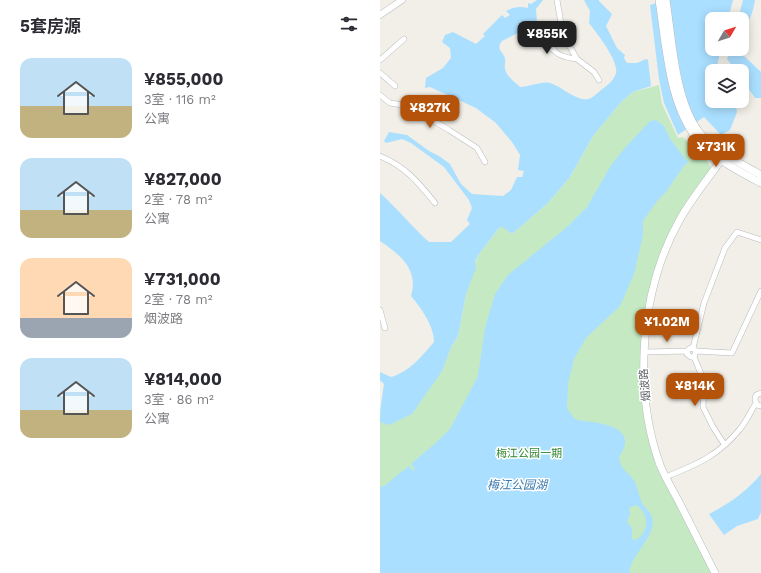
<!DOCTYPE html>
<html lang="zh">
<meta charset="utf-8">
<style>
:root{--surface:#fff;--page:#f2f2f3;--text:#2b2b33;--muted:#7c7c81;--accent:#b45309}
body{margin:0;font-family:"Work Sans","Noto Sans SC",sans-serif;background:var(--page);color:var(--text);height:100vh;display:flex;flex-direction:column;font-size:15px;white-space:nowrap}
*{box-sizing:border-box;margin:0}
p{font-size:13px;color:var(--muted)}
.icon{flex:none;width:22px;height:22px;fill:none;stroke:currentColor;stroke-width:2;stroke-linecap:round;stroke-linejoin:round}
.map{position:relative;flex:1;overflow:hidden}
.side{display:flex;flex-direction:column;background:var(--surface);width:380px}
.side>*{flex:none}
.needle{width:26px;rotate:51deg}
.fabs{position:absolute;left:325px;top:12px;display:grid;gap:8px}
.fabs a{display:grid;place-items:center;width:44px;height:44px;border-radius:8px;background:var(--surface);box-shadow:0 2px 10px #0003;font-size:20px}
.price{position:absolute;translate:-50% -34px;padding:0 9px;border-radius:8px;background:var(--accent);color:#fff;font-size:13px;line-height:26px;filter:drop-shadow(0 1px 2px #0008)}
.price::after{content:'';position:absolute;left:50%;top:24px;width:12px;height:9px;margin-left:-6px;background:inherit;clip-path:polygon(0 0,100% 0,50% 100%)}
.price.on{background:#222;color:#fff}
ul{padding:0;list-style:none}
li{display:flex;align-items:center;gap:12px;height:100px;padding:0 20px}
li span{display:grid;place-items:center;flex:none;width:112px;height:80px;border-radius:12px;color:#555}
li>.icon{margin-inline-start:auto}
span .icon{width:48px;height:48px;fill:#fffc;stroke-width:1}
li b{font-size:17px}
h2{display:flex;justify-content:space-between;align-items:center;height:48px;padding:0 20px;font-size:17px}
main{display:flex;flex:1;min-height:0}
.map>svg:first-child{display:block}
.green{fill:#c5eac3}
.water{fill:#aadfff;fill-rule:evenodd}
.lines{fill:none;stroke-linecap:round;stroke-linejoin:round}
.minor-casing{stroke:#b7babe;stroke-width:6}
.tertiary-casing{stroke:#b7babe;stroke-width:7}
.secondary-casing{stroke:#b8bcc1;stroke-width:8}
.minor{stroke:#fff;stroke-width:5}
.tertiary{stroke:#fff;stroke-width:6}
.secondary{stroke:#fff;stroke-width:7}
.labels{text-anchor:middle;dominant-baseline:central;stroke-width:3;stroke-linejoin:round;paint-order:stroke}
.street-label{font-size:11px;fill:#5e6368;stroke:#fff}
.park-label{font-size:11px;fill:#308530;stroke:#fff}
.water-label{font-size:12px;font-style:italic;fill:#3c7aaf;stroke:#fff}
</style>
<main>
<section class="side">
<h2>5套房源<svg class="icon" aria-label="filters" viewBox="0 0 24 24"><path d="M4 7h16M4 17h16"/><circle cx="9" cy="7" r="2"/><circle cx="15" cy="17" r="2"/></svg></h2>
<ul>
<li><span style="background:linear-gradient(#bfe0f5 60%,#c2b280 0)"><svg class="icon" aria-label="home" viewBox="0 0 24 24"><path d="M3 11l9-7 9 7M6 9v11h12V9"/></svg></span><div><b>¥855,000</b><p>3室 · 116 m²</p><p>公寓</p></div></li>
<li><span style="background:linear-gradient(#bfe0f5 65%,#c2b280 0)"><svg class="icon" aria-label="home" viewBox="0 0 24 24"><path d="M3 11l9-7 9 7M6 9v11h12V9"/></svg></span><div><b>¥827,000</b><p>2室 · 78 m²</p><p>公寓</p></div></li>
<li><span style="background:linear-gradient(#ffd9b3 75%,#9aa5b1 0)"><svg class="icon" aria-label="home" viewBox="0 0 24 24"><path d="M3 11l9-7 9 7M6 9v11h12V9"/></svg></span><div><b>¥731,000</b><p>2室 · 78 m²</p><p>烟波路</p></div></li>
<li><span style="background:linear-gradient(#bfe0f5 65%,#c2b280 0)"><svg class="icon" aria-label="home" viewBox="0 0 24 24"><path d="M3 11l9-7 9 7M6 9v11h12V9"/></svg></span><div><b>¥814,000</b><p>3室 · 86 m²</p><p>公寓</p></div></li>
</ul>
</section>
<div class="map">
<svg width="381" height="573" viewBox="0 0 381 573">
<rect width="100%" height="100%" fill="#f1efe7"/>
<!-- green -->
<path class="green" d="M 279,85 L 282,104 L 298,138 L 303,137 C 310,145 331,160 331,170 L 284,246 L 267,299 L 261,342 L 261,388 L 266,430 L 276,463 L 332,573 L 0,573 L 0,422 L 68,354 L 71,347 L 78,336 L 86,294 L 95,263 L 99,254 L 119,228 L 123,226 L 132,234 L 168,203 L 190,177 L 213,136 L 242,101 L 253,92 Z"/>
<!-- water -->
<path class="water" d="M 157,0 L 163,0 L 156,9 L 157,23 L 122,41 C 115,50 124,52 125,59 C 126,62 124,66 125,69 C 127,77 134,81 140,87 C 149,87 161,81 170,83 C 182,87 190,96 202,99 C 210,101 214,96 220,91 C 226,86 234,81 236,73 C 239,61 216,32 209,23 L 210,11 L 204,0 L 219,0 L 219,1 L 232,14 L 226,26 L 237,48 L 245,55 L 244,58 L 247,63 L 257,63 L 266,59 L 268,60 L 271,86 L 253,92 L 242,101 L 213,136 L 190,177 L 168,203 L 132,234 L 123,227 L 119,228 L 99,254 L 95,262 L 96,268 L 86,294 L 78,336 L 71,347 L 62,371 L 32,414 L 9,425 L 0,422 C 0,409 2,398 4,384 L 0,380 L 0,372 L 11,377 C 29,372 42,356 54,342 C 54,326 41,308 31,296 C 39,269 20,255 0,241 L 0,193 C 18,209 31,226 49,242 L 71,242 L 90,224 L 87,220 L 92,208 L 89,200 L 64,167 L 31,143 L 22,139 L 6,143 L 4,141 L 9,132 L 27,135 L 49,151 L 59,156 L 70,164 L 81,184 L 92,194 L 123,196 L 131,190 L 137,177 L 142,177 L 144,171 L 138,170 L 140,155 L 132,142 L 116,123 L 96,108 L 50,87 L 45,88 L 46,78 L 63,68 L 71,58 L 70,48 L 62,42 L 65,35 L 73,32 L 96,44 L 105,36 L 103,34 L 122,15 L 125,18 L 130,15 L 126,11 C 133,7 140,6 148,8 L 148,3 L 151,4 Z
M 287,0 L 353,0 L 348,19 L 332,19 L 332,49 L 341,49 L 336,70 L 337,71 L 332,71 L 332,101 L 355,101 L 357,112 L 350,130 L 341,135 L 324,117 L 298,135 L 284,103 L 279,79 L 270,5 Z
M 363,0 L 375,0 L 373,10 L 362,39 L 362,19 L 358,19 Z
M 351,49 L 362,49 L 363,55 L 381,72 L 381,98 L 375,98 L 362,79 L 362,71 L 356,71 L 347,59 Z
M 276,120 L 284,126 L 290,139 L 308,162 L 307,164 L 305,164 L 286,192 L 277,201 L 263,221 L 263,235 L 254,274 L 240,306 L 206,338 L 194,359 L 188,384 L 187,408 L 193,417 L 197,420 C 218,423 261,425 239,457 C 241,472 249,471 255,482 C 258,489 259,496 262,503 C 266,510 272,512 273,521 C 273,540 247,560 250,573 L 0,573 L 0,487 L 4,486 L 29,466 L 33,471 L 35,469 L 31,464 L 59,440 L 70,429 L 86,399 L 98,376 L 105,328 L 115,294 L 128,275 L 187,227 L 207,207 L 230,167 L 244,149 L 270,121 ZM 256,505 C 269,513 270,532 256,540 L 252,539 L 252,528 L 247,522 L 250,514 L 249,508 Z
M 381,474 L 381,512 L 378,519 L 357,526 L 344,535 L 329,514 C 349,504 367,491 381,474 Z"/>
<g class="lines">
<defs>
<path id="minor" d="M 177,0 L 183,35 L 197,59 L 214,72 L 219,80
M 152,30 L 165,46 L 174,50
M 183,35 L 176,42 L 172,48 C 177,56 187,58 197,59
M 0,60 L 24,39
M 0,73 L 15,86
M 0,95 L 10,103 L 29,106 L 69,130 L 97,148 L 105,162
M 0,156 C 26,167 38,182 55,203
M 0,310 L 5,328
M 313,348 L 324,303 L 345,248 L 357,232 L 381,240
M 316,351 L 352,353 L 381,291
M 266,352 L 307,351
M 314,357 L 311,357 L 307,354 L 308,350 L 310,348 L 314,349 L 316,351 L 314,357 L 324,381 L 323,407 L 333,427 L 344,444
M 381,393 L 376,395 L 375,399 L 377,405 L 381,406
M 288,476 C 318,464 339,455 360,429 C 366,422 371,411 376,403"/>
<path id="tertiary" d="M 0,15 L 22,0"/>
<path id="secondary" d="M 279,0 C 286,44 289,109 320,142 C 337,160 360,172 381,183
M 286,0 C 292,39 295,101 319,132 C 335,151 360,163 381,175
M 335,573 C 323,549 310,524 298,500 C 292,489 285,477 280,465 C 253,390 260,291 299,221 C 312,197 330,177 345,154"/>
</defs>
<!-- minor casing -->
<use href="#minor" class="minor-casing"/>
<!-- tertiary casing -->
<use href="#tertiary" class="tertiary-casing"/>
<!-- secondary casing -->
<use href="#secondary" class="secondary-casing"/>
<!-- minor -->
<use href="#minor" class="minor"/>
<!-- tertiary -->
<use href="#tertiary" class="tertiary"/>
<!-- secondary -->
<use href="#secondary" class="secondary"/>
</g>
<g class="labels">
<!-- street labels -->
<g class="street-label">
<text transform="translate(265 385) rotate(-95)">烟波路</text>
</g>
<!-- park labels -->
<g class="park-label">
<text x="149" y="453">梅江公园一期</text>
</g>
<!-- water labels -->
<g class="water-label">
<text x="137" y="485">梅江公园湖</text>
</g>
</g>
</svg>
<div class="fabs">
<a><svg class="needle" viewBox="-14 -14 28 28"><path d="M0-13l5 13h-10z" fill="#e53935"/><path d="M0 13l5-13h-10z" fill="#7c7c81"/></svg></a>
<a><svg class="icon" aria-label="layers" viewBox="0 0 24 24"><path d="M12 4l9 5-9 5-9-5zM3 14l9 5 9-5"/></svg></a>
</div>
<b class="price on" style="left:167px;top:55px">¥855K</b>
<b class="price" style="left:50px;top:129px">¥827K</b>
<b class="price" style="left:336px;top:168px">¥731K</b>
<b class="price" style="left:287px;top:343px">¥1.02M</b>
<b class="price" style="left:315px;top:407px">¥814K</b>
</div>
</main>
